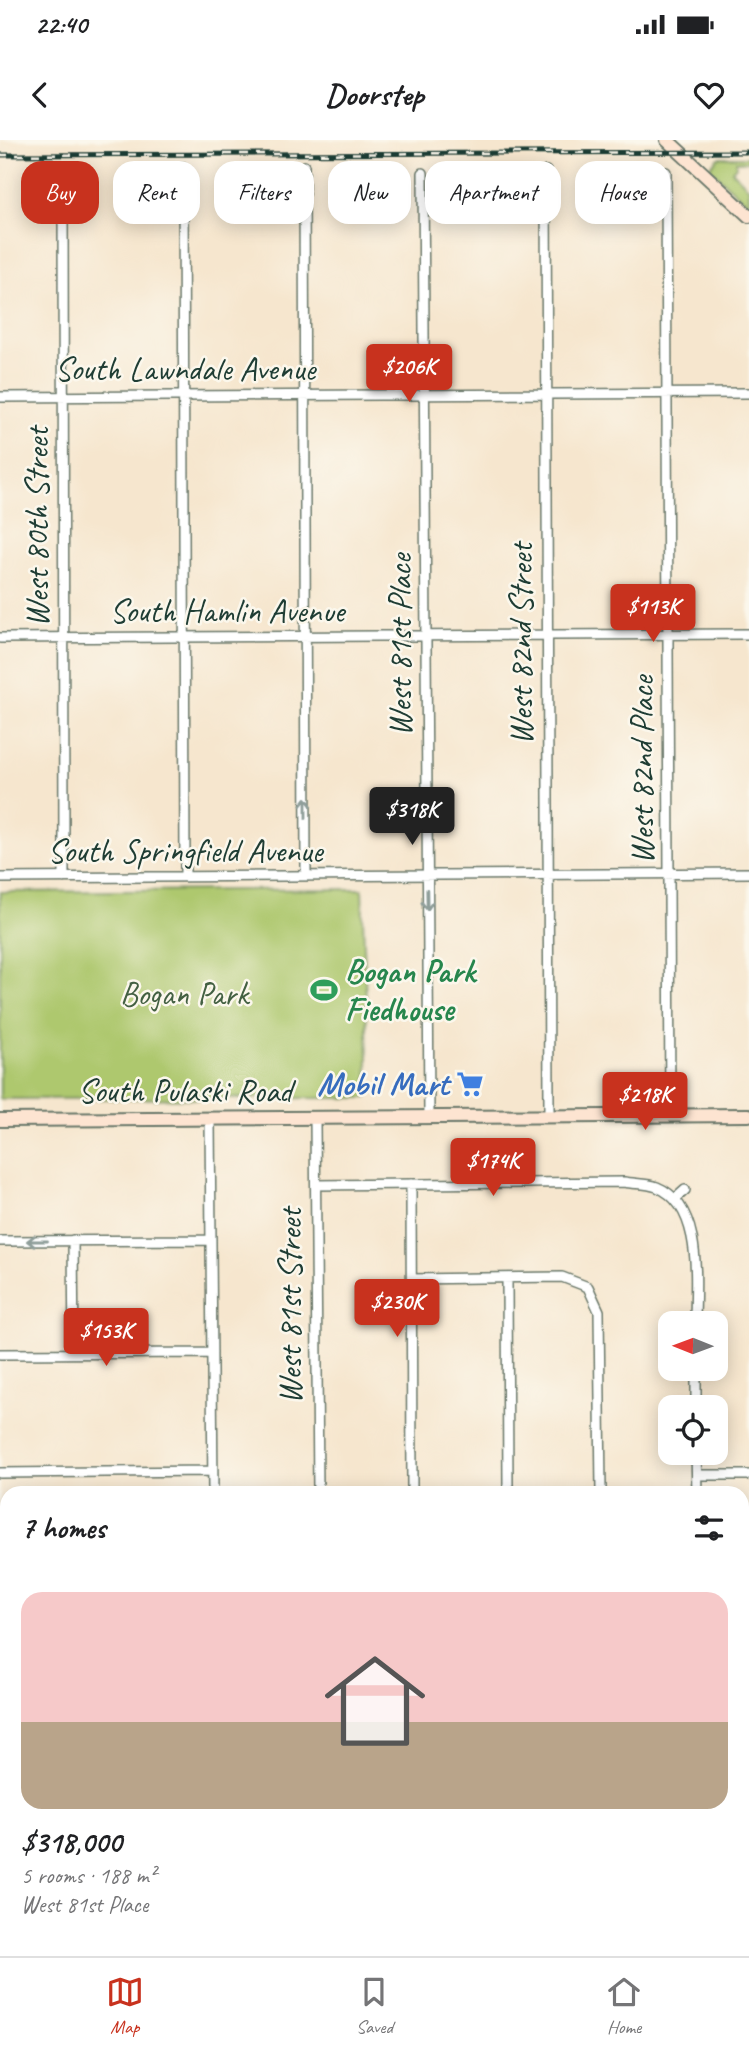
<!DOCTYPE html>
<meta charset="utf-8">
<style>
:root{--surface:#fff;--page:#f6f6f6;--text:#202124;--muted:#757577;--line:#e0e0e0;--accent:#c8321e}
body{margin:0;font-family:Caveat,sans-serif;background:var(--page);color:var(--text);height:100vh;display:flex;flex-direction:column;font-size:26px;white-space:nowrap}
*{box-sizing:border-box;margin:0}
p{font-size:23px;color:var(--muted)}
.icon{flex:none;width:38px;height:38px;fill:none;stroke:currentColor;stroke-width:2;stroke-linecap:round;stroke-linejoin:round}
.map{position:relative;flex:1;overflow:hidden}
.side{position:absolute;left:0px;top:1346px;width:749px;height:471px;display:flex;flex-direction:column;background:var(--surface);border-radius:21px 21px 0 0;box-shadow:0 4px 18px #0003}
.side>*{flex:none}
.hud{position:absolute;left:21px;top:21px;width:707px;height:63px;display:flex;gap:14px}
.needle{width:46px;rotate:271deg}
.controls{position:absolute;left:658px;top:1171px;display:grid;gap:14px}
.controls a{display:grid;place-items:center;width:70px;height:70px;border-radius:14px;background:var(--surface);box-shadow:0 4px 18px #0003;font-size:35px}
.price{position:absolute;translate:-50% -60px;padding:0 16px;border-radius:7px;background:var(--accent);color:#fff;font-size:23px;line-height:46px;filter:drop-shadow(0 2px 4px #0008)}
.price::after{content:'';position:absolute;left:50%;top:42px;width:21px;height:16px;margin-left:-10px;background:inherit;clip-path:polygon(0 0,100% 0,50% 100%)}
.price.on{background:#222;color:#fff}
ul{padding:0;list-style:none}
li{display:grid;align-content:center;gap:14px;height:371px;padding:0 21px}
li span{display:grid;place-items:center;height:217px;border-radius:21px;color:#555}
li>.icon{margin-inline-start:auto}
span .icon{width:126px;height:126px;fill:#fffc;stroke-width:1}
li b{font-size:30px}
h2{display:flex;justify-content:space-between;align-items:center;height:84px;padding:0 21px;font-size:30px}
.pill{padding:0 24px;border-radius:21px;background:var(--surface);box-shadow:0 4px 18px #0003;font-size:24px;line-height:63px}
.pill.on{background:var(--accent);color:#fff}
.status{display:flex;justify-content:space-between;align-items:center;height:49px;padding:0 35px;background:var(--surface);direction:ltr}
.status svg{height:19px;fill:currentColor}
header{display:flex;justify-content:space-between;align-items:center;height:91px;padding:0 21px;background:var(--surface);font-size:32px;font-weight:700}
.tabs{display:flex;justify-content:space-around;align-items:center;height:98px;border-top:2px solid var(--line);background:var(--surface);font-size:19px;color:var(--muted)}
.tabs a{display:grid;justify-items:center;gap:4px}
.tabs .on{color:var(--accent)}
.map>svg:first-child{display:block}
.green{fill:#aec86e;stroke:#668251;stroke-width:2}
.lines{fill:none;stroke-linecap:round;stroke-linejoin:round}
.street-casing{stroke:#6a786a;stroke-width:12}
.secondary-casing{stroke:#6a786a;stroke-width:16}
.street{stroke:#fff;stroke-width:9}
.secondary{stroke:#fde4d1;stroke-width:12}
.rail-casing{stroke:#1f3d34;stroke-width:5}
.rail{stroke:#fbf7ec;stroke-width:2.5;stroke-dasharray:8;stroke-linecap:butt}
.oneway{stroke:#8f9e9a}
.labels{text-anchor:middle;dominant-baseline:central;stroke-width:5;stroke-linejoin:round;paint-order:stroke}
.street-label{font-size:33px;fill:#1f3d34;stroke:#fbf7ec}
.leisure-label{font-size:33px;font-weight:bold;fill:#27864d;stroke:#fbf7ec;text-anchor:start}
.park-label{font-size:33px;fill:#436042;stroke:#fbf7ec}
.shop-label{font-size:33px;font-weight:bold;fill:#366cbe;stroke:#fbf7ec;text-anchor:end}
</style>
<div class="status"><b>22:40</b><svg viewBox="0 0 49 12"><path d="M0 12V9h3v3zM5 12V6h3v6zM10 12V3h3v9zM15 12V0h3v12zM26 1h20v11H26zM47 4h2v5h-2z"/></svg></div>
<header><svg class="icon" aria-label="back" viewBox="0 0 24 24"><path d="M15 5l-7 7 7 7"/></svg>Doorstep<svg class="icon" aria-label="heart" viewBox="0 0 24 24"><path d="M12 20l-8-8c-3-5 5-10 8-4 3-6 11-1 8 4z"/></svg></header>
<div class="map">
<svg width="749" height="1816" viewBox="0 0 749 1816">
<rect width="100%" height="100%" fill="#fbf7ec"/>
<filter id="ink" filterUnits="userSpaceOnUse"><feTurbulence type="fractalNoise" baseFrequency=".0143" numOctaves="2"/><feDisplacementMap in="SourceGraphic" scale="14" xChannelSelector="R" yChannelSelector="G"/><feConvolveMatrix kernelMatrix="1 2 1 2 8 2 1 2 1" color-interpolation-filters="sRGB"/></filter>
<filter id="wash" filterUnits="userSpaceOnUse"><feTurbulence type="fractalNoise" baseFrequency=".00686" numOctaves="4" result="noise"/><feDisplacementMap in="SourceGraphic" scale="28" xChannelSelector="R" yChannelSelector="G"/><feGaussianBlur stdDeviation="1.57" result="paint"/><feColorMatrix in="noise" values="0 0 0 0 0 0 0 0 0 0 0 0 0 0 0 0 0 1.4 0 .05"/><feComposite in="paint" operator="in"/></filter>
<g filter="url(#wash)">
<rect width="100%" height="100%" fill="#f6e6ce"/>
<!-- green -->
<path class="green" d="M 718,17 L 749,17 L 749,21 L 736,22 L 736,26 L 732,31 L 749,48 L 749,65 L 709,28 Z
M 362,749 L 368,918 L 367,958 L 0,959 L 0,752 Z"/>
</g>
<g filter="url(#ink)">
<g class="lines">
<defs>
<path id="street" d="M 304,26 L 306,736
M 183,27 L 185,737
M 546,31 L 549,976
M 666,32 L 670,975
M 423,33 L 429,977
M 63,36 L 64,738
M 0,257 L 749,253
M 0,498 L 749,494
M 0,738 L 749,733
M 315,978 L 318,1353
M 210,979 L 213,1353
M 411,1044 L 412,1353
M 316,1045 L 624,1042 C 634,1044 647,1043 657,1047 C 704,1066 695,1142 695,1183
M 675,1059 L 685,1050
M 73,1100 L 74,1213
M 0,1101 L 211,1100
M 507,1138 L 508,1353
M 412,1139 L 562,1137 L 588,1147
M 588,1147 L 599,1171 L 601,1353
M 0,1214 L 212,1213
M 696,1228 L 696,1267
M 696,1312 L 697,1353
M 0,1333 L 212,1331
M 697,1335 L 749,1335
M 0,1451 L 7,1451
M 0,1557 L 7,1557
M 0,1653 L 7,1653
M 0,1748 L 7,1748
M 421,1810 L 425,1816
M 556,1810 L 574,1816
M 698,1810 L 698,1816
M 401,1816 L 414,1810"/>
<path id="secondary" d="M 667,0 L 749,76
M 0,980 L 749,975"/>
</defs>
<!-- street casing -->
<use href="#street" class="street-casing"/>
<!-- secondary casing -->
<use href="#secondary" class="secondary-casing"/>
<!-- street -->
<use href="#street" class="street"/>
<!-- secondary -->
<use href="#secondary" class="secondary"/>
<defs>
<path id="rail" d="M 0,15 L 749,12"/>
</defs>
<!-- rail casing -->
<use href="#rail" class="rail-casing"/>
<!-- rail -->
<use href="#rail" class="rail"/>
</g>
<!-- one-way arrows -->
<defs><path id="oneway-shaft" d="M-6 0H5M1.5-3L5.5 0L1.5 3" fill="none" stroke-width="1.6" stroke-linecap="round" stroke-linejoin="round" transform="scale(1.75)"/></defs>
<g class="oneway">
<use href="#oneway-shaft" transform="translate(306 668) rotate(-90)"/>
<use href="#oneway-shaft" transform="translate(427 760) rotate(89)"/>
<use href="#oneway-shaft" transform="translate(37 1101) rotate(180)"/>
</g>
</g>
<!-- icons -->
<defs>
<symbol id="stadium-bare" viewBox="-9 -9 18 18"><path d="M0-5a6.5 5 0 1 0 0 10a6.5 5 0 1 0 0-10ZM-3.5-1.8h7v3.6h-7Z" fill="#2e9e5b" stroke="#fbf7ec" stroke-width="2.5" paint-order="stroke"/></symbol>
<symbol id="supermarket-bare" viewBox="-9 -9 18 18"><path d="M-6-5.5h2.5l.6 2H6L4.5 2H-2.5L-4.4-4H-6ZM-1.5 3.2a1.3 1.3 0 1 0 .1 0ZM3 3.2a1.3 1.3 0 1 0 .1 0Z" fill="#3f7fe0" stroke="#fbf7ec" stroke-width="2.5" paint-order="stroke"/></symbol>
</defs>
<g fill-rule="evenodd">
<use href="#stadium-bare" x="305" y="831" width="38" height="38"/>
<use href="#supermarket-bare" x="451" y="925" width="38" height="38"/>
</g>
<g class="labels">
<!-- street labels -->
<g class="street-label">
<text x="185" y="229">South Lawndale Avenue</text>
<text transform="translate(37 387) rotate(-90)">West 80th Street</text>
<text x="227" y="471">South Hamlin Avenue</text>
<text transform="translate(521 504) rotate(-90)">West 82nd Street</text>
<text transform="translate(400 505) rotate(-90)">West 81st Place</text>
<text transform="translate(642 630) rotate(-90)">West 82nd Place</text>
<text x="185" y="711">South Springfield Avenue</text>
<text x="185" y="951">South Pulaski Road</text>
<text transform="translate(290 1166) rotate(-90)">West 81st Street</text>
</g>
<!-- leisure labels -->
<g class="leisure-label">
<text x="345" y="831">Bogan Park<tspan x="345" dy="38">Fiedhouse</tspan></text>
</g>
<!-- park labels -->
<g class="park-label">
<text x="184" y="854">Bogan Park</text>
</g>
<!-- shop labels -->
<g class="shop-label">
<text x="449" y="944">Mobil Mart</text>
</g>
</g>
</svg>
<div class="controls">
<a><svg class="needle" viewBox="-14 -14 28 28"><path d="M0-13l5 13h-10z" fill="#e53935"/><path d="M0 13l5-13h-10z" fill="#757577"/></svg></a>
<a><svg class="icon" aria-label="locate" viewBox="0 0 24 24"><circle cx="12" cy="12" r="6"/><path d="M12 2v4M12 18v4M2 12h4M18 12h4"/></svg></a>
</div>
<b class="price" style="left:409px;top:264px">$206K</b>
<b class="price" style="left:653px;top:504px">$113K</b>
<b class="price on" style="left:412px;top:707px">$318K</b>
<b class="price" style="left:645px;top:992px">$218K</b>
<b class="price" style="left:493px;top:1058px">$174K</b>
<b class="price" style="left:397px;top:1199px">$230K</b>
<b class="price" style="left:106px;top:1228px">$153K</b>
<div class="hud">
<a class="pill on">Buy</a>
<a class="pill">Rent</a>
<a class="pill">Filters</a>
<a class="pill">New</a>
<a class="pill">Apartment</a>
<a class="pill">House</a>
</div>
<section class="side">
<h2>7 homes<svg class="icon" aria-label="filters" viewBox="0 0 24 24"><path d="M4 7h16M4 17h16"/><circle cx="9" cy="7" r="2"/><circle cx="15" cy="17" r="2"/></svg></h2>
<ul>
<li><span style="background:linear-gradient(#f6c9c9 60%,#b9a48a 0)"><svg class="icon" aria-label="home" viewBox="0 0 24 24"><path d="M3 11l9-7 9 7M6 9v11h12V9"/></svg></span><div><b>$318,000</b><p>5 rooms · 188 m²</p><p>West 81st Place</p></div></li>
</ul>
</section>
</div>
<nav class="tabs">
<a class="on"><svg class="icon" aria-label="map" viewBox="0 0 24 24"><path d="M3 6l6-2 6 2 6-2v14l-6 2-6-2-6 2zM9 4v14M15 6v14"/></svg>Map</a>
<a><svg class="icon" aria-label="saved" viewBox="0 0 24 24"><path d="M7 4h10v16l-5-4-5 4z"/></svg>Saved</a>
<a><svg class="icon" aria-label="home" viewBox="0 0 24 24"><path d="M3 11l9-7 9 7M6 9v11h12V9"/></svg>Home</a>
</nav>
